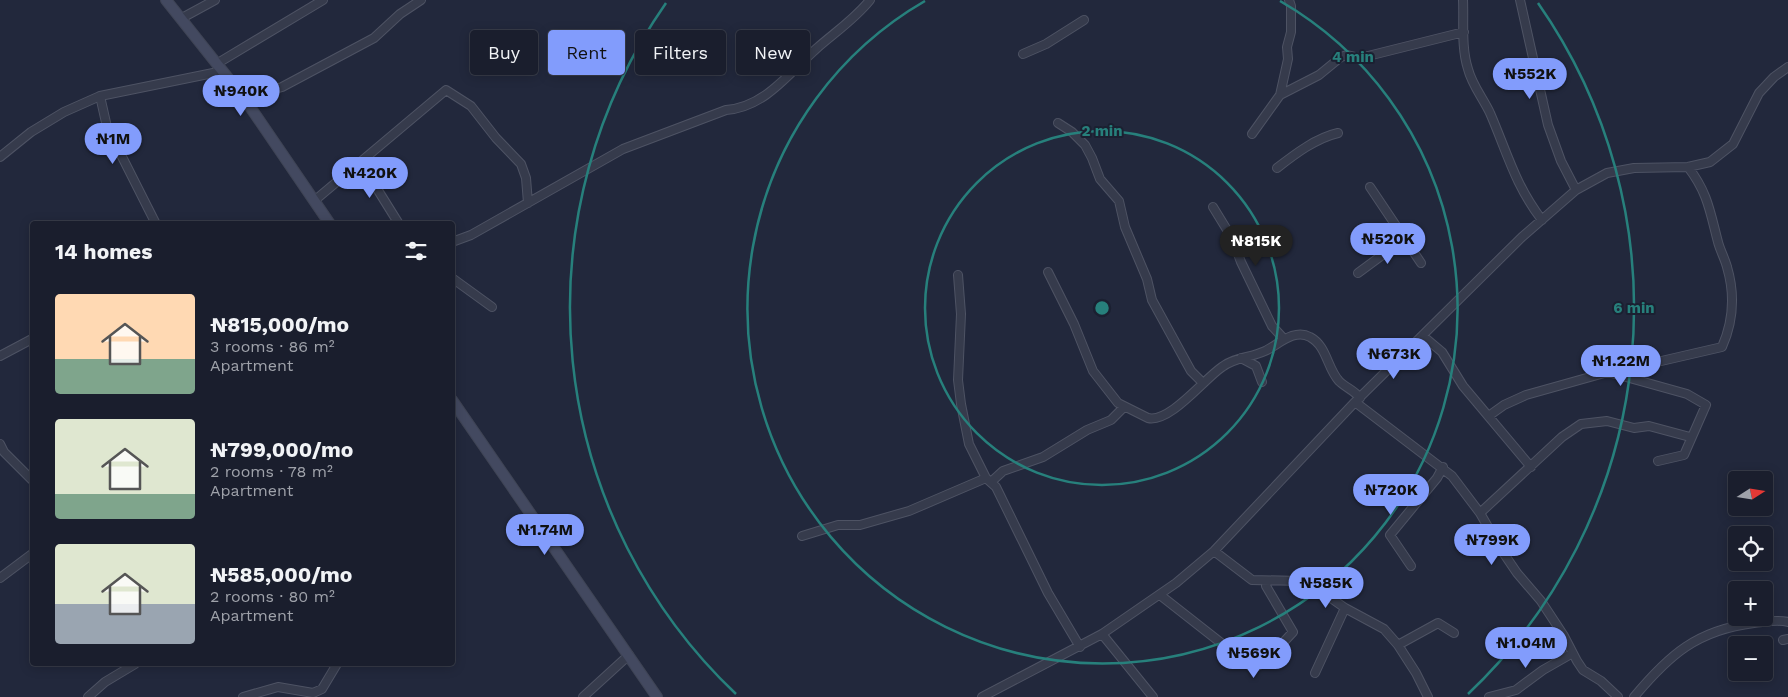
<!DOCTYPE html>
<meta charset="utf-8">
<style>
:root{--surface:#1a1e2d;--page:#272b39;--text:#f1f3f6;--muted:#9fa2aa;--line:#383c49;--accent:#829cfc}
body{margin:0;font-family:"Work Sans",sans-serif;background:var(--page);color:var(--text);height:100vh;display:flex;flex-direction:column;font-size:19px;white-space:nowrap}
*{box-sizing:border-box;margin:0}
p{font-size:16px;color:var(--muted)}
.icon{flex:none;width:28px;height:28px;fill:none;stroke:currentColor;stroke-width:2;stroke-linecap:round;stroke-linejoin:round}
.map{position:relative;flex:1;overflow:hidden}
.details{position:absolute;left:30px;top:221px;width:425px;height:445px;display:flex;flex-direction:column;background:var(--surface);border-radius:5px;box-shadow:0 2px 12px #0003,0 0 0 1px var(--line)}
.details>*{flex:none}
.hud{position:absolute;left:470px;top:30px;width:475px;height:45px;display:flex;gap:10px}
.needle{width:32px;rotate:78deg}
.controls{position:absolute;left:1728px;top:471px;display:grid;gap:10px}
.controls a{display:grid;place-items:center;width:45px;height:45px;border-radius:5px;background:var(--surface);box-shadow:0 2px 12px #0003,0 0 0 1px var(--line);font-size:25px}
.price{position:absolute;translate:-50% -42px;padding:0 11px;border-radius:18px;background:var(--accent);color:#111;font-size:16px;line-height:32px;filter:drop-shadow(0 1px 2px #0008)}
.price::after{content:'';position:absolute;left:50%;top:30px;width:15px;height:11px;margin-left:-8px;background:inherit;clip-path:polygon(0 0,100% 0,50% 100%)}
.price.selected{background:#222;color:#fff}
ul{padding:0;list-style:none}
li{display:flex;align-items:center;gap:15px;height:125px;padding:0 25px}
li span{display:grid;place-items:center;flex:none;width:140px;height:100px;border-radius:5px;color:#555}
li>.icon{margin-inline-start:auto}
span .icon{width:60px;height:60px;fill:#fffc;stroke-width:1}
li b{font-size:21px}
h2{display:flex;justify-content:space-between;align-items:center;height:60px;padding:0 25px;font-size:21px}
.chip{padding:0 18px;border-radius:5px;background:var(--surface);box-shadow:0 2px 12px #0003,0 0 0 1px var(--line);font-size:18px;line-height:45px}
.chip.selected{background:var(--accent);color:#111}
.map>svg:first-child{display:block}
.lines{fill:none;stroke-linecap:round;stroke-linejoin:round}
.street-casing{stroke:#4e5364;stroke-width:10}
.secondary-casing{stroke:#3f4455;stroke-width:12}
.street{stroke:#363b4c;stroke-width:8}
.secondary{stroke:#434960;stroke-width:10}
.ring{fill:none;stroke:#27807c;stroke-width:2.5}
.centre{fill:#27807c;stroke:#1b2031;stroke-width:2.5}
.ring-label{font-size:15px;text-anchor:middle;font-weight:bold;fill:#27807c;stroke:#1b2031;stroke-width:4;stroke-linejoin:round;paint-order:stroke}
</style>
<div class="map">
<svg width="1788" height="697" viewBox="0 0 1788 697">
<rect width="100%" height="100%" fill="#22283c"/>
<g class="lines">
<defs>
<path id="street" d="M 1463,0 C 1464,22 1461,47 1468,69 C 1472,85 1483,98 1490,113 C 1507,152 1515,185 1542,220
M 1520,0 L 1548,125 L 1561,161 L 1576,190
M 182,18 L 215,0
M 1023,54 L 1046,44 L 1084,20
M 218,63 L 323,0
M 1280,95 L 1288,59 L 1287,47 L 1291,32 L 1291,6 L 1289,0
M 100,96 L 107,127 L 156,224
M 244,98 L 282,87 L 374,38 L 400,14 L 421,0
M 1058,123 L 1072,132 L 1085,145 L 1092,158 L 1100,179 L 1119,201 L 1125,227 L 1147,279 L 1152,300 L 1191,371 L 1203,383
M 1252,134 L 1280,95 L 1319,75 L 1341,57 L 1347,55 L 1360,58 L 1464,32
M 0,157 L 31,132 L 64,112 L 100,96 L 223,71
M 361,163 L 399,224
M 1277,168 C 1295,154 1316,138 1338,133
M 1370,187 L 1421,263
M 314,201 L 446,90 L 471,106 L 496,138 L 521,164 L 526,178 L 528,203
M 1213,207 L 1232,238 L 1241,262 L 1272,326 L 1284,339
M 452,242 L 471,235 L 623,149 L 726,110 C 765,107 788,74 816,49 C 834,33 855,19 870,0
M 1048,272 L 1074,324 L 1093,371 L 1118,403 L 1148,418 C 1170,423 1204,379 1222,367 C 1235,357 1250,358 1265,351 C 1278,345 1294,328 1310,337 C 1327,346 1327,368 1339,381 C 1346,388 1354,390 1360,398
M 1358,273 L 1404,239
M 958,275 L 961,314 L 958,380 L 961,404 L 969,444 L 986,478
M 452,278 L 492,307
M 1423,336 L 1442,352 L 1463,386 L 1531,467
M 0,356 L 32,339
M 1241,358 L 1256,366 L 1262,382
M 1657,362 L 1722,347 C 1733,322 1735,294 1727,267 C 1725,259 1720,250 1718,242 C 1710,212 1708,193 1688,167
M 1355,402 L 1452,476 L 1480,513 L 1500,548 L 1517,573 L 1541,601 L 1564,636 L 1577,661 L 1583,670 L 1601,681 L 1618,697
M 1490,415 L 1504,405 L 1526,395 L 1608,372 L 1687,394 L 1706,405 L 1684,455 L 1658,461
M 0,444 L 4,452 L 32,480
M 991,482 L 1003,471 L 1043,457 L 1087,430 L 1111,420 L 1124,407
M 1480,513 L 1562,437 L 1581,424 L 1607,421 L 1634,428 L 1649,426 L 1690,437
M 802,536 L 838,525 L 860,525 L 909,511 L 986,478 L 996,487 L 1048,593 L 1080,647
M 1214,551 L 1252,580 L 1301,581 L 1311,584 L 1345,608 L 1384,629 L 1398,645 L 1416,673 L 1428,697
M 1411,566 L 1390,535 L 1437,478 L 1443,467
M 0,578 L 32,554
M 1160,595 L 1253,668 L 1265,662 L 1293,632 L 1266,586 L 1267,582
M 1102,634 L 1153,697
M 1783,640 L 1788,639
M 1398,645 L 1438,623 L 1454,633
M 1315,673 L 1345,608
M 88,697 L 105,682 L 135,664
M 243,697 L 278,687 L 313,693 L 322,689 L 337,664
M 583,697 L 629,655
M 982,697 L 1102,634 L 1176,583 L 1214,551 L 1355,402 L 1522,237 L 1576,190 L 1607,173 L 1634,168 L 1688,167 L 1710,162 L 1733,144 L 1759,93 L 1774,77 L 1788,67
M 1489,697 L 1516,690 L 1543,670 L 1571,654
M 1634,697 C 1669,655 1697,630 1754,623 C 1765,622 1777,619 1788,622"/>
<path id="secondary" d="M 166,0 L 244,98 L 330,224
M 452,400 L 657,697"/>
</defs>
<!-- street casing -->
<use href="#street" class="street-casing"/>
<!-- secondary casing -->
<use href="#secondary" class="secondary-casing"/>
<!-- street -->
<use href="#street" class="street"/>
<!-- secondary -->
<use href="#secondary" class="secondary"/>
</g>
<!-- distance rings -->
<g class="ring">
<circle cx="1102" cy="308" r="177"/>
<path d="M1280 1A355 355 0 1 1 925 1"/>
<path d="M736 694A532 532 0 0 1 666 3M1538 3A532 532 0 0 1 1468 694"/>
</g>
<circle cx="1102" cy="308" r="8" class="centre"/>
<g class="ring-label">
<text x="1353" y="62">4 min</text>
<text x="1102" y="136">2 min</text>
<text x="1634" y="313">6 min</text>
</g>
</svg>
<div class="controls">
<a><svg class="needle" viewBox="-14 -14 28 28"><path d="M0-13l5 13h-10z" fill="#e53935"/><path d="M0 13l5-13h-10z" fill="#9fa2aa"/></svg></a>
<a><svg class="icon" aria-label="locate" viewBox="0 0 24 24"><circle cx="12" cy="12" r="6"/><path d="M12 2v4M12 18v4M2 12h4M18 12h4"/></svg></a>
<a>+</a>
<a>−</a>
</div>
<b class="price" style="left:1530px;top:100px">₦552K</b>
<b class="price" style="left:241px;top:117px">₦940K</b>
<b class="price" style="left:113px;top:165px">₦1M</b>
<b class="price" style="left:370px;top:199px">₦420K</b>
<b class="price" style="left:1388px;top:265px">₦520K</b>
<b class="price selected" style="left:1256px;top:267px">₦815K</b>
<b class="price" style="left:1394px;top:380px">₦673K</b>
<b class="price" style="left:1621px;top:387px">₦1.22M</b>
<b class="price" style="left:1391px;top:516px">₦720K</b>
<b class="price" style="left:545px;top:556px">₦1.74M</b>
<b class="price" style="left:1492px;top:566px">₦799K</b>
<b class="price" style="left:1326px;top:609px">₦585K</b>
<b class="price" style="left:1526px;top:669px">₦1.04M</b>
<b class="price" style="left:1254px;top:679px">₦569K</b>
<div class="hud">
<a class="chip">Buy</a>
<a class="chip selected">Rent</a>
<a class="chip">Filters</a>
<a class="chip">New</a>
</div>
<section class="details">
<h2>14 homes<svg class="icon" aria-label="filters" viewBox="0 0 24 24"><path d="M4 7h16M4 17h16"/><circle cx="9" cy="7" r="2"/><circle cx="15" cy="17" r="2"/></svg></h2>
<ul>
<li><span style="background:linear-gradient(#ffd9b3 65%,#7fa58c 0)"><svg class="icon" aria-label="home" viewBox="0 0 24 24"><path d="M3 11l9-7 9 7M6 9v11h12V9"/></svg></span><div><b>₦815,000/mo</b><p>3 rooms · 86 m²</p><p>Apartment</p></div></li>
<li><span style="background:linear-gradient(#dfe7d0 75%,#7fa58c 0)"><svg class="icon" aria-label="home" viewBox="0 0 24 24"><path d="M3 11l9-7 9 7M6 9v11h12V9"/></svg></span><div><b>₦799,000/mo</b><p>2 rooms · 78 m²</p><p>Apartment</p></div></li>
<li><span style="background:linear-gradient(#dfe7d0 60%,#9aa5b1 0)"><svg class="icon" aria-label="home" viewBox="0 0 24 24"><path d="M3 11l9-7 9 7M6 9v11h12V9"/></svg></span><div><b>₦585,000/mo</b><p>2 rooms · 80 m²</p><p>Apartment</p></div></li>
</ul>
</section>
</div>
